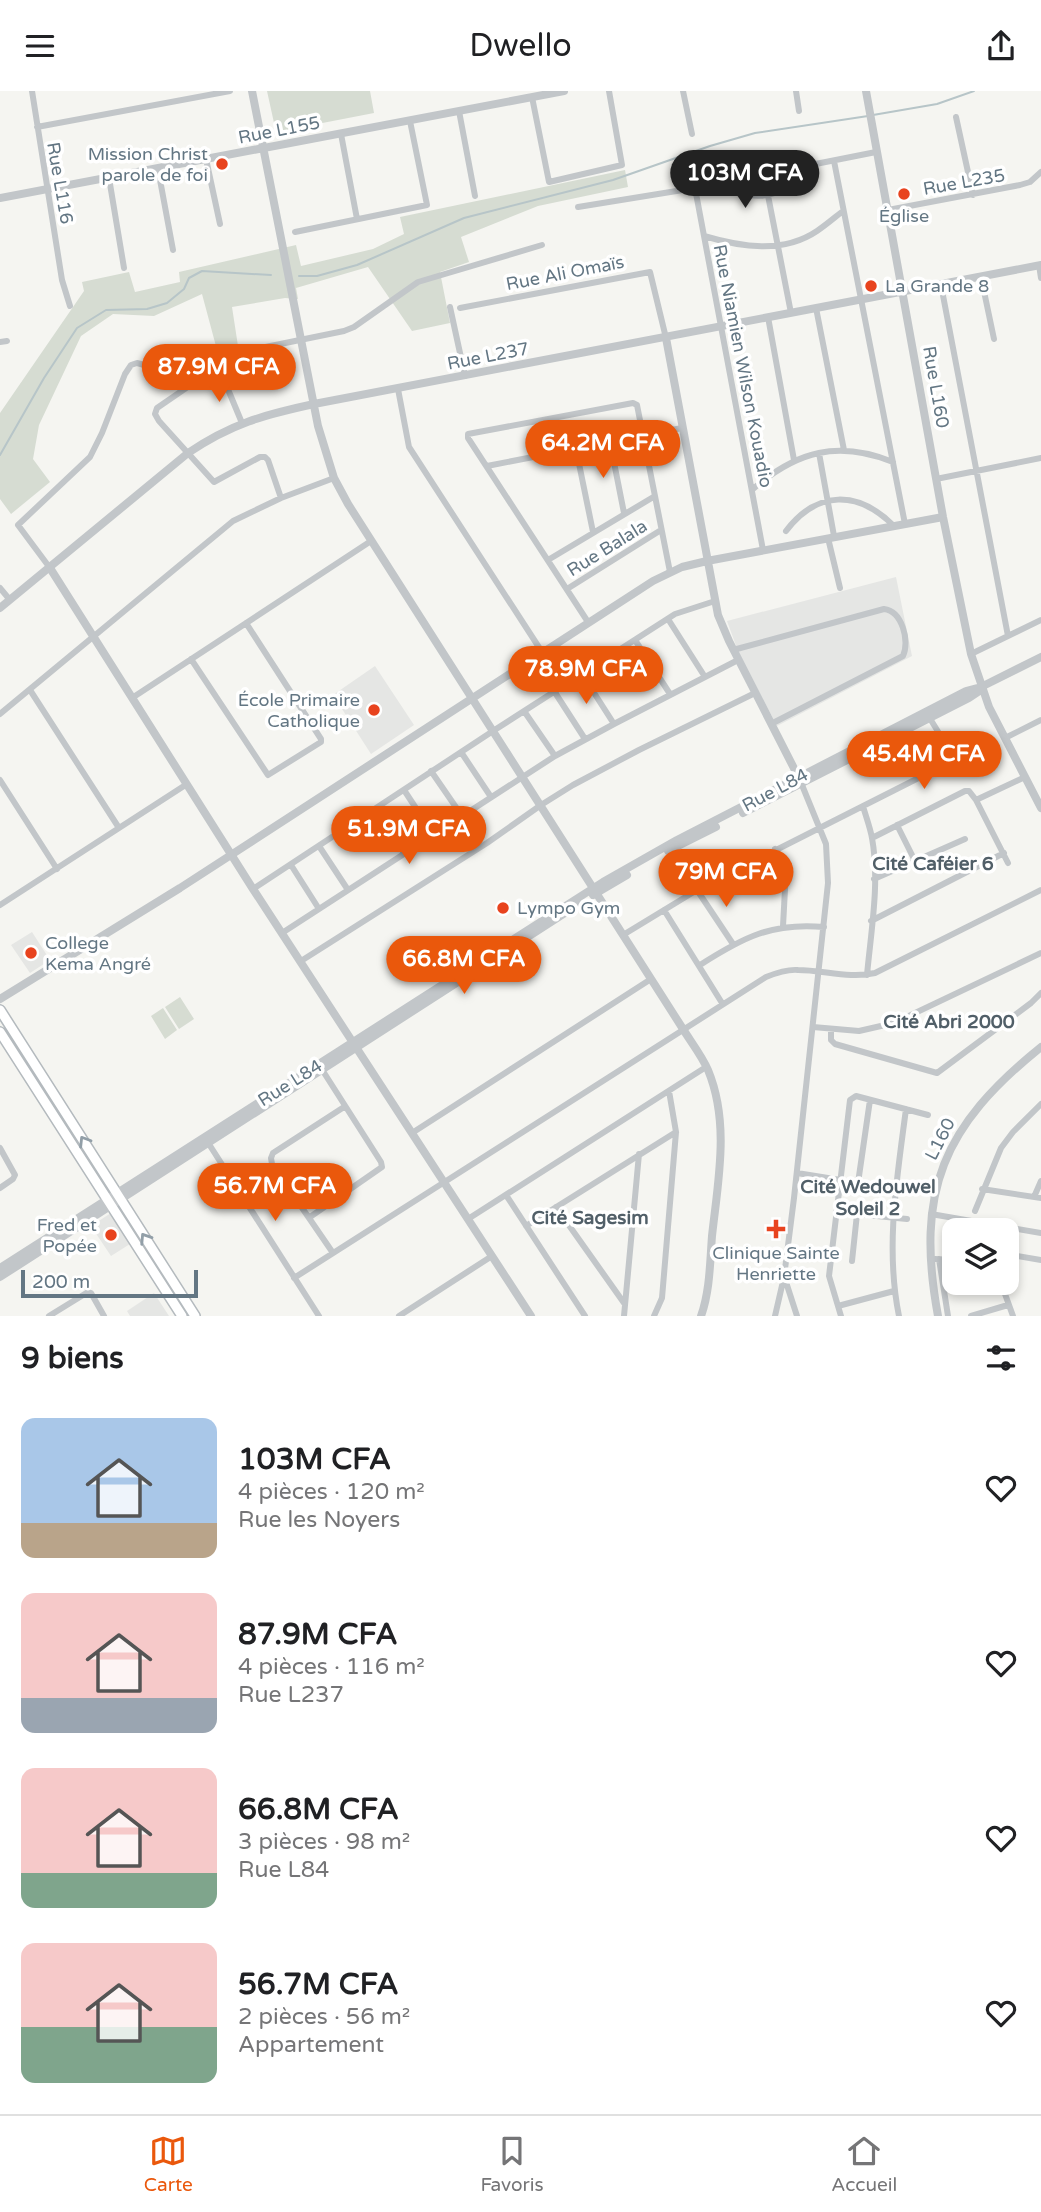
<!DOCTYPE html>
<html lang="fr">
<meta charset="utf-8">
<style>
:root{--surface:#fff;--page:#f2f2f2;--text:#202124;--muted:#757577;--line:#e0e0e0;--accent:#ea580c}
body{margin:0;font-family:"Varela Round",sans-serif;background:var(--page);color:var(--text);height:100vh;display:flex;flex-direction:column;font-size:26px;white-space:nowrap}
*{box-sizing:border-box;margin:0}
p{font-size:23px;color:var(--muted)}
.icon{flex:none;width:38px;height:38px;fill:none;stroke:currentColor;stroke-width:2;stroke-linecap:round;stroke-linejoin:round}
.map{position:relative;height:1225px;overflow:hidden}
.panel{display:flex;flex-direction:column;background:var(--surface);flex:1}
.panel>*{flex:none}
.buttons{position:absolute;left:942px;top:1127px;display:grid;gap:14px}
.buttons a{display:grid;place-items:center;width:77px;height:77px;border-radius:14px;background:var(--surface);box-shadow:0 4px 10px #0003;font-size:35px}
.scale{position:absolute;left:21px;bottom:18px;width:177px;box-sizing:border-box;padding-left:7px;border:4px solid #637683;border-top:0;font-size:19px;line-height:24px;white-space:nowrap;color:#637683;-webkit-text-stroke:5px #fff;paint-order:stroke}
.price{position:absolute;translate:-50% -60px;padding:0 16px;border-radius:24px;background:var(--accent);color:#fff;font-size:23px;line-height:46px;filter:drop-shadow(0 2px 4px #0008)}
.price::after{content:'';position:absolute;left:50%;top:42px;width:21px;height:16px;margin-left:-10px;background:inherit;clip-path:polygon(0 0,100% 0,50% 100%)}
.price.current{background:#222;color:#fff}
ul{padding:0;list-style:none}
li{display:flex;align-items:center;gap:21px;height:175px;padding:0 21px}
li span{display:grid;place-items:center;flex:none;width:196px;height:140px;border-radius:14px;color:#555}
li>.icon{margin-inline-start:auto}
span .icon{width:84px;height:84px;fill:#fffc;stroke-width:1}
li b{font-size:30px}
h2{display:flex;justify-content:space-between;align-items:center;height:84px;padding:0 21px;font-size:30px}
header{display:flex;justify-content:space-between;align-items:center;height:91px;padding:0 21px;background:var(--surface);font-size:32px;font-weight:600}
.dock{display:flex;justify-content:space-around;align-items:center;height:98px;border-top:2px solid var(--line);background:var(--surface);font-size:19px;color:var(--muted)}
.dock a{display:grid;justify-items:center;gap:4px}
.dock .current{color:var(--accent)}
.map>svg:first-child{display:block}
.built{fill:#e5e6e4}
.green{fill:#d6dcd2}
.lines{fill:none;stroke-linecap:round;stroke-linejoin:round}
.stream{stroke:#b7c5c8;stroke-width:2}
.secondary-casing{stroke:#b4babe;stroke-width:12}
.minor{stroke:#c2c6c9;stroke-width:6}
.tertiary{stroke:#c2c6c9;stroke-width:8}
.secondary{stroke:#fff;stroke-width:9}
.oneway{stroke:#929fa8}
.poi-dot{fill:#e8431e;stroke:#fff;stroke-width:2.5}
.labels{text-anchor:middle;dominant-baseline:central;stroke-width:7;stroke-linejoin:round;paint-order:stroke}
.street-label{font-size:18px;fill:#637683;stroke:#fff}
.poi-label{font-size:18px;fill:#637683;stroke:#fff;text-anchor:end}
.neighbourhood-label{font-size:19px;font-weight:bold;fill:#515f68;stroke:#fff}
</style>
<header><svg class="icon" aria-label="menu" viewBox="0 0 24 24"><path d="M4 6h16M4 12h16M4 18h16"/></svg>Dwello<svg class="icon" aria-label="share" viewBox="0 0 24 24"><path d="M12 15V3M7 8l5-5 5 5M5 13v7h14v-7"/></svg></header>
<div class="map">
<svg width="1041" height="1225" viewBox="0 0 1041 1225">
<rect width="100%" height="100%" fill="#f5f5f1"/>
<!-- built -->
<path class="built" d="M 896,486 L 912,565 L 777,635 L 738,560 L 727,530 Z
M 375,575 L 414,634 L 371,663 L 333,604 Z
M 32,841 L 50,869 L 30,882 L 11,854 Z
M 111,1122 L 130,1153 L 111,1165 L 91,1135 Z
M 154,1202 L 169,1225 L 130,1225 L 127,1220 Z"/>
<!-- green -->
<path class="green" d="M 267,0 L 370,0 L 374,22 L 276,41 Z
M 625,79 L 628,96 L 538,115 L 461,146 L 469,171 L 440,181 L 450,232 L 412,240 L 368,176 L 296,197 L 298,208 L 285,207 L 232,216 L 238,255 L 217,259 L 202,203 L 154,225 L 113,223 L 81,245 L 39,334 L 33,368 L 50,391 L 11,423 L 0,408 L 0,322 L 84,200 L 82,191 L 129,181 L 135,201 L 180,191 L 179,181 L 296,154 L 301,175 L 373,158 L 404,143 L 400,126 Z
M 180,906 L 194,928 L 179,938 L 165,916 Z
M 163,917 L 177,939 L 165,948 L 151,925 Z"/>
<g class="lines">
<!-- stream -->
<path class="stream" d="M 873,24 L 937,13 L 974,0
M 299,185 L 317,185 L 357,174 L 464,127 L 613,89 L 710,55 L 755,42 L 868,25
M 0,364 L 44,287 L 77,237 L 106,219 L 147,218 L 167,212 L 184,198 L 189,187 L 202,180 L 271,184"/>
<defs>
<path id="secondary" d="M 0,919 L 195,1225
M 0,941 L 182,1225"/>
</defs>
<!-- secondary casing -->
<use href="#secondary" class="secondary-casing"/>
<!-- minor -->
<path class="minor" d="M 32,0 L 62,189 L 70,215
M 683,0 L 692,43
M 796,0 L 799,20
M 532,6 L 549,91 L 622,74 L 609,0
M 459,20 L 475,105
M 956,26 L 973,104
M 37,36 L 230,0
M 341,43 L 357,128
M 206,68 L 220,133
M 834,70 L 905,433
M 158,78 L 173,159
M 764,84 L 791,222
M 109,87 L 124,177
M 695,97 L 763,459
M 726,99 C 759,110 779,106 806,84
M 578,116 L 695,97 L 876,61
M 888,119 L 1020,94 L 1030,91 L 1041,81
M 295,141 L 427,114 L 410,30
M 704,145 C 741,156 783,163 817,140 C 826,134 834,127 843,120
M 1039,174 L 1041,187
M 981,186 L 994,248
M 941,194 L 1008,545
M 450,216 L 465,285
M 460,217 L 650,181 L 666,247
M 816,217 L 844,359
M 768,226 L 794,369
M 0,251 L 7,250
M 222,284 L 242,332
M 189,295 L 157,317 L 155,323 L 159,330 L 214,391 L 260,366 L 265,366 L 268,369 L 281,407
M 398,298 L 409,356 L 542,561
M 610,351 L 624,422
M 576,358 L 593,441
M 819,362 L 834,445
M 487,375 L 682,337
M 936,388 L 1041,367
M 753,398 C 797,360 838,349 893,371
M 786,440 C 817,399 858,399 894,435
M 828,447 L 840,497
M 548,469 L 655,405
M 50,477 L 18,434 L 90,366 L 102,342 L 125,283 L 131,274 L 137,272 L 152,276 L 217,266 L 344,240 L 354,236 L 418,191 L 542,154
M 0,497 L 10,509
M 567,498 L 661,439
M 668,528 L 705,586
M 588,531 L 468,347 L 468,343 L 633,312 L 637,314 L 670,481
M 635,549 L 670,603
M 733,559 L 884,518 C 902,520 910,550 903,565 L 771,633
M 971,563 L 1041,529
M 191,568 L 268,684 L 321,651 L 321,648 L 246,532
M 582,583 L 614,633
M 30,599 L 119,737
M 554,600 L 585,648
M 132,607 L 371,450
M 524,620 L 555,665
M 0,623 L 233,430 L 281,407 L 334,387
M 1005,647 L 1041,629
M 461,661 L 491,706
M 431,680 L 462,725
M 0,689 L 57,778
M 404,699 L 433,743
M 976,709 L 1008,772
M 863,715 C 866,726 870,736 872,747 C 880,791 871,840 867,884
M 375,718 L 404,762
M 897,734 L 915,770 L 965,748
M 872,747 L 965,700 L 969,700 L 976,709 L 1025,686
M 319,755 L 348,799
M 775,758 L 786,780 L 783,835
M 291,774 L 319,818
M 874,788 L 915,770
M 253,798 L 493,640 L 675,523 L 715,510
M 697,799 L 733,853
M 0,814 L 187,693
M 664,819 L 722,912
M 871,830 L 1004,762
M 282,842 L 555,665 L 614,633 L 738,569
M 623,844 L 697,799 L 952,670 L 950,660 L 929,626
M 301,870 L 487,752 L 541,714 L 573,694 L 639,659 L 755,602
M 700,874 C 742,847 772,831 824,836
M 813,936 L 859,940 L 894,932 L 1041,862
M 831,939 L 831,949 L 835,953 L 937,982 L 1031,912 L 1041,902
M 412,1042 L 651,888
M 207,1050 L 319,1225
M 0,1057 L 15,1084 L 13,1088 L 0,1097
M 797,1082 L 896,1098
M 858,1092 L 870,1009
M 982,1098 L 1041,1107
M 506,1104 L 585,1225
M 1034,1106 L 1041,1090
M 556,1116 L 624,1212
M 975,1120 L 1001,1057 L 1013,1041 L 1041,1013
M 836,1121 L 907,1128
M 931,1123 L 1041,1142
M 310,1126 L 382,1076 L 381,1071 L 321,977
M 468,1128 L 706,976
M 526,1135 L 676,1041
M 333,1162 L 272,1073 L 271,1067 L 273,1062 L 344,1016
M 1006,1163 L 1041,1169
M 935,1168 L 954,1169
M 939,1168 L 948,1225
M 852,1170 L 857,1123
M 294,1187 L 766,886 C 776,882 787,878 798,879 C 823,879 850,888 875,882 L 1041,799
M 785,1188 L 797,1225
M 1001,1192 L 1013,1225
M 838,1215 L 894,1200
M 49,1225 L 88,1201 L 91,1202 L 104,1225
M 399,1225 L 492,1165
M 624,1225 L 639,1063
M 654,1225 L 662,1207 L 676,1041 L 669,1000
M 775,1225 L 784,1186 L 794,1107 L 828,792 L 826,753 L 802,694
M 841,1225 L 829,1185 L 850,1009 L 856,1005 L 928,1024
M 899,1225 C 885,1157 897,1087 906,1018
M 971,1225 L 1008,1214"/>
<!-- tertiary -->
<path class="tertiary" d="M 252,0 L 318,335 L 334,387 L 348,413 L 683,938 C 691,951 702,965 708,979 C 730,1032 718,1090 712,1145 C 710,1171 710,1200 701,1225
M 866,0 L 943,426 L 971,563 L 989,616 L 1041,717
M 0,107 L 564,0
M 666,247 L 718,524 L 729,550 L 801,691
M 50,477 L 253,798 L 531,1225
M 0,517 L 188,362 C 231,333 263,324 314,313 L 1041,174
M 743,722 L 969,607 L 978,601 L 981,596
M 668,760 L 716,736
M 593,804 L 627,784
M 0,908 L 180,797 L 653,490 L 682,476 L 707,470 L 943,426
M 0,1177 L 603,791 L 677,749 L 966,600 L 981,596 L 1041,566
M 0,1186 L 579,813
M 938,1225 C 915,1100 943,1035 1041,956"/>
<!-- secondary -->
<use href="#secondary" class="secondary"/>
</g>
<!-- one-way arrows -->
<defs><path id="oneway-chevron" d="M-2-3.5L2.5 0L-2 3.5" fill="none" stroke-width="1.6" stroke-linecap="round" stroke-linejoin="round" transform="scale(1.75)"/></defs>
<g class="oneway">
<use href="#oneway-chevron" transform="translate(84 1050) rotate(-122)"/>
<use href="#oneway-chevron" transform="translate(145 1147) rotate(-123)"/>
</g>
<!-- markers -->
<g class="poi-dot">
<circle cx="222" cy="73" r="7"/>
<circle cx="904" cy="103" r="7"/>
<circle cx="871" cy="195" r="7"/>
<circle cx="374" cy="619" r="7"/>
<circle cx="503" cy="817" r="7"/>
<circle cx="31" cy="862" r="7"/>
<path d="M772.5 1127.5h7v7h7v7h-7v7h-7v-7h-7v-7h7z"/>
<circle cx="111" cy="1144" r="7"/>
</g>
<g class="labels">
<!-- street labels -->
<g class="street-label">
<text transform="translate(279 39) rotate(-11)">Rue L155</text>
<text transform="translate(964 91) rotate(-10)">Rue L235</text>
<text transform="translate(60 92) rotate(80)">Rue L116</text>
<text transform="translate(565 182) rotate(-11)">Rue Ali Omaïs</text>
<text transform="translate(488 265) rotate(-11)">Rue L237</text>
<text transform="translate(743 275) rotate(79)">Rue Niamien Wilson Kouadio</text>
<text transform="translate(936 296) rotate(80)">Rue L160</text>
<text transform="translate(607 457) rotate(-32)">Rue Balala</text>
<text transform="translate(775 699) rotate(-28)">Rue L84</text>
<text transform="translate(290 992) rotate(-32)">Rue L84</text>
<text transform="translate(940 1048) rotate(-63)">L160</text>
</g>
<!-- poi labels -->
<g class="poi-label">
<text x="208" y="63">Mission Christ<tspan x="208" dy="21">parole de foi</tspan></text>
<text x="904" y="125" text-anchor="middle">Église</text>
<text x="885" y="195" text-anchor="start">La Grande 8</text>
<text x="360" y="609">École Primaire<tspan x="360" dy="21">Catholique</tspan></text>
<text x="517" y="817" text-anchor="start">Lympo Gym</text>
<text x="45" y="852" text-anchor="start">College<tspan x="45" dy="21">Kema Angré</tspan></text>
<text x="97" y="1134">Fred et<tspan x="97" dy="21">Popée</tspan></text>
<text x="776" y="1162" text-anchor="middle">Clinique Sainte<tspan x="776" dy="21">Henriette</tspan></text>
</g>
<!-- neighbourhood labels -->
<g class="neighbourhood-label">
<text x="933" y="773">Cité Caféier 6</text>
<text x="949" y="931">Cité Abri 2000</text>
<text x="868" y="1096">Cité Wedouwel<tspan x="868" dy="22">Soleil 2</tspan></text>
<text x="590" y="1127">Cité Sagesim</text>
</g>
</g>
</svg>
<div class="buttons">
<a><svg class="icon" aria-label="layers" viewBox="0 0 24 24"><path d="M12 4l9 5-9 5-9-5zM3 14l9 5 9-5"/></svg></a>
</div>
<div class="scale">200 m</div>
<b class="price current" style="left:745px;top:119px">103M CFA</b>
<b class="price" style="left:219px;top:313px">87.9M CFA</b>
<b class="price" style="left:603px;top:389px">64.2M CFA</b>
<b class="price" style="left:586px;top:615px">78.9M CFA</b>
<b class="price" style="left:924px;top:700px">45.4M CFA</b>
<b class="price" style="left:409px;top:775px">51.9M CFA</b>
<b class="price" style="left:726px;top:818px">79M CFA</b>
<b class="price" style="left:464px;top:905px">66.8M CFA</b>
<b class="price" style="left:275px;top:1132px">56.7M CFA</b>
</div>
<section class="panel">
<h2>9 biens<svg class="icon" aria-label="filters" viewBox="0 0 24 24"><path d="M4 7h16M4 17h16"/><circle cx="9" cy="7" r="2"/><circle cx="15" cy="17" r="2"/></svg></h2>
<ul>
<li><span style="background:linear-gradient(#a9c7e8 75%,#b9a48a 0)"><svg class="icon" aria-label="home" viewBox="0 0 24 24"><path d="M3 11l9-7 9 7M6 9v11h12V9"/></svg></span><div><b>103M CFA</b><p>4 pièces · 120 m²</p><p>Rue les Noyers</p></div><svg class="icon" aria-label="heart" viewBox="0 0 24 24"><path d="M12 20l-8-8c-3-5 5-10 8-4 3-6 11-1 8 4z"/></svg></li>
<li><span style="background:linear-gradient(#f6c9c9 75%,#9aa5b1 0)"><svg class="icon" aria-label="home" viewBox="0 0 24 24"><path d="M3 11l9-7 9 7M6 9v11h12V9"/></svg></span><div><b>87.9M CFA</b><p>4 pièces · 116 m²</p><p>Rue L237</p></div><svg class="icon" aria-label="heart" viewBox="0 0 24 24"><path d="M12 20l-8-8c-3-5 5-10 8-4 3-6 11-1 8 4z"/></svg></li>
<li><span style="background:linear-gradient(#f6c9c9 75%,#7fa58c 0)"><svg class="icon" aria-label="home" viewBox="0 0 24 24"><path d="M3 11l9-7 9 7M6 9v11h12V9"/></svg></span><div><b>66.8M CFA</b><p>3 pièces · 98 m²</p><p>Rue L84</p></div><svg class="icon" aria-label="heart" viewBox="0 0 24 24"><path d="M12 20l-8-8c-3-5 5-10 8-4 3-6 11-1 8 4z"/></svg></li>
<li><span style="background:linear-gradient(#f6c9c9 60%,#7fa58c 0)"><svg class="icon" aria-label="home" viewBox="0 0 24 24"><path d="M3 11l9-7 9 7M6 9v11h12V9"/></svg></span><div><b>56.7M CFA</b><p>2 pièces · 56 m²</p><p>Appartement</p></div><svg class="icon" aria-label="heart" viewBox="0 0 24 24"><path d="M12 20l-8-8c-3-5 5-10 8-4 3-6 11-1 8 4z"/></svg></li>
</ul>
</section>
<nav class="dock">
<a class="current"><svg class="icon" aria-label="map" viewBox="0 0 24 24"><path d="M3 6l6-2 6 2 6-2v14l-6 2-6-2-6 2zM9 4v14M15 6v14"/></svg>Carte</a>
<a><svg class="icon" aria-label="saved" viewBox="0 0 24 24"><path d="M7 4h10v16l-5-4-5 4z"/></svg>Favoris</a>
<a><svg class="icon" aria-label="home" viewBox="0 0 24 24"><path d="M3 11l9-7 9 7M6 9v11h12V9"/></svg>Accueil</a>
</nav>
